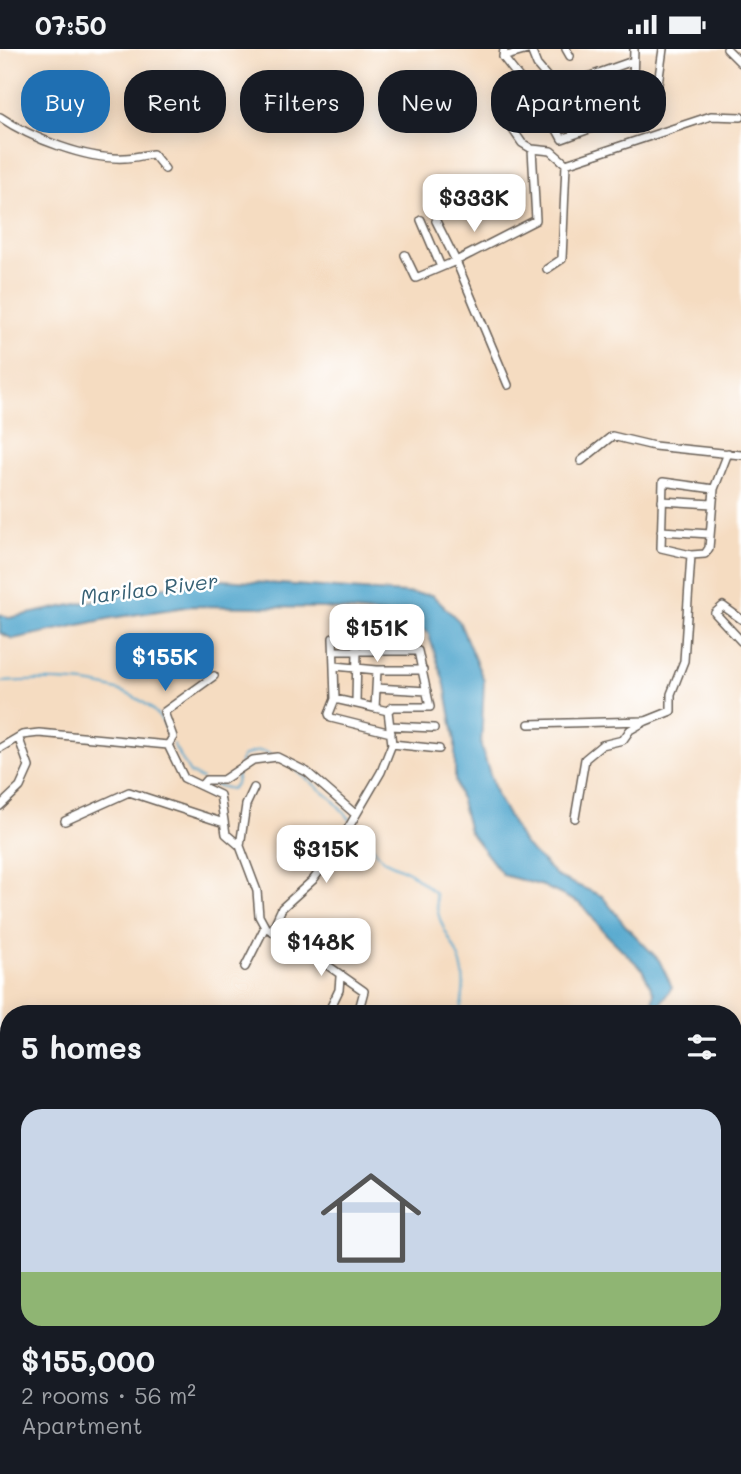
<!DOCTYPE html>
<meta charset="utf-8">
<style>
:root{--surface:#171b24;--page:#20242c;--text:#f1f3f6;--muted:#9ea1a6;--accent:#1f6fb2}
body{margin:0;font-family:Mali,sans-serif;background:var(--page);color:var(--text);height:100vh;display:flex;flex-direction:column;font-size:26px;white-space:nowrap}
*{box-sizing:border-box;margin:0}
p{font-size:23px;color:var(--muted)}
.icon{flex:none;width:38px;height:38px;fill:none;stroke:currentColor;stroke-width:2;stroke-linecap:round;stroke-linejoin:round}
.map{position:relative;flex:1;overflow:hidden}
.panel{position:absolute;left:0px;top:956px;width:742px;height:471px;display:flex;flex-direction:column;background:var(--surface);border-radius:28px 28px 0 0;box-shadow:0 4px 18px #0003}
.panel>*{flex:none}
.banner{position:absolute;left:21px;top:21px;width:700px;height:63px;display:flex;gap:14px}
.price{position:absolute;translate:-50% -60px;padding:0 16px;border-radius:14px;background:#fff;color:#222;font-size:23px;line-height:46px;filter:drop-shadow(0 2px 4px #0008)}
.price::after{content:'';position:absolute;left:50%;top:42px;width:21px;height:16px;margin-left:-10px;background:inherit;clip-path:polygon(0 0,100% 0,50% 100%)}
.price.selected{background:var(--accent);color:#fff}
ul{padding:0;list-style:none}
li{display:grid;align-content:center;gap:14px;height:371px;padding:0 21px}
li span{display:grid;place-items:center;height:217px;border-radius:21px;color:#555}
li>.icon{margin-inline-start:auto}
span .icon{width:126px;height:126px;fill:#fffc;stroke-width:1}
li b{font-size:30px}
h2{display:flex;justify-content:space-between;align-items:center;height:84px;padding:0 21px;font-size:30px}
.tag{padding:0 24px;border-radius:28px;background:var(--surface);box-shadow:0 4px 18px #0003;font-size:24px;line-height:63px}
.tag.selected{background:var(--accent);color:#fff}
.status{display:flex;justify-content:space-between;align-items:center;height:49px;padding:0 35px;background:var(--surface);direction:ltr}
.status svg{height:19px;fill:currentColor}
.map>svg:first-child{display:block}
.built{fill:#e5d3f1}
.water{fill:#50a5cc;stroke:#366074;stroke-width:2}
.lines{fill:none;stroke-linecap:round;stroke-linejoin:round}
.stream{stroke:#50a5cc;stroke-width:2}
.minor-casing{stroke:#685f56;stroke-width:10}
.secondary-casing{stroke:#685f56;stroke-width:13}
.minor{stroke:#fff;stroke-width:7}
.secondary{stroke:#fff;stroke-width:10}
.labels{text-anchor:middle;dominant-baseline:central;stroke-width:5;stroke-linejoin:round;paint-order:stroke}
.water-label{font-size:21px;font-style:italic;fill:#366074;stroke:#fff}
</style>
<div class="status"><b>07:50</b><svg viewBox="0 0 49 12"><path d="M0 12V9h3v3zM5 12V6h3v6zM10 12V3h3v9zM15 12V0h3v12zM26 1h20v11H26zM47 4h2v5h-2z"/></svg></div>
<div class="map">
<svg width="741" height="1425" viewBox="0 0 741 1425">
<rect width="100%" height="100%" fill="#fff"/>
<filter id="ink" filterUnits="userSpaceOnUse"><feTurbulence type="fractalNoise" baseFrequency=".0143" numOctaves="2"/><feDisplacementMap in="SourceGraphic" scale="14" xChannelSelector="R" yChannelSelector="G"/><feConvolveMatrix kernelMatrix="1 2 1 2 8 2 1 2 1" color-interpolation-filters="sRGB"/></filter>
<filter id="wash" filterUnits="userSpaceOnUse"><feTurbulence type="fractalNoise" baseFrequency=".00686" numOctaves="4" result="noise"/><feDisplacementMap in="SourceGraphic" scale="28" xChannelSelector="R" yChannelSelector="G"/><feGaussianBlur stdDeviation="1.57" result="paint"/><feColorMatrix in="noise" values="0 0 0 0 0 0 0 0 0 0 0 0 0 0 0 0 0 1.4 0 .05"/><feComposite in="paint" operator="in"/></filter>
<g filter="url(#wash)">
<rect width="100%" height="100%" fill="#f5dcc1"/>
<!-- built -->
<path class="built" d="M 217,1418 L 360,1418 L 361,1425 L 226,1425 Z"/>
<!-- water -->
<path class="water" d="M 223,531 L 432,546 L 459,572 L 484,632 L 481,697 L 497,747 L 524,795 L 558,828 L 602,847 L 625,876 L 659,911 L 672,938 L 661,954 L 660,964 L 651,964 L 654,944 L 642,920 L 606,885 L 581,855 L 543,837 L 503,826 L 469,782 L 455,730 L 455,692 L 445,636 L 428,584 L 403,567 L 323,559 L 192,557 L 112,569 L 13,590 L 0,584 L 0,565 L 9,569 L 149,540 Z"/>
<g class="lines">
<!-- stream -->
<path class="stream" d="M 0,633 C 50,630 143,626 167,681
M 173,695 L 190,724 L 202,730
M 240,715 L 242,708 C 252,703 262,699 272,706
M 297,722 L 332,750 L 350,770
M 210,735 L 231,740 L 236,735 L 238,724
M 354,774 L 383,811 L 409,823 L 435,844 C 438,882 451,885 461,915 C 466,932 463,948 460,964
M 543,1425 L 545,1418"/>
</g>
</g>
<g filter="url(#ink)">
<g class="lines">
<defs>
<path id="minor" d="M 504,0 L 503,8 L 550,68 L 562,90 L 655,56 L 663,0
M 566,0 L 570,7
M 727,0 L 741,14
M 531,1 L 537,16 L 573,59
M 503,8 L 531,0
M 633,35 L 634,0
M 559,38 L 633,12
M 0,68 C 31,89 86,111 125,109 C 134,109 143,106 153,105 L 165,120
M 550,68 L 633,35 L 658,29
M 511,78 L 522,94 L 532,100
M 566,115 L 711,67 L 741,68
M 421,171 L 441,218
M 405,206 L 416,229 L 456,212 L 436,172
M 547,220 L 562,210 L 566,115
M 508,336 L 456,212 L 536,171 L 532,100 L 551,102 L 566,115
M 581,412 L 612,387 L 654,397 L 741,406
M 662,452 L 712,455
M 661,482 L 710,485
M 691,506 L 661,499 L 663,433 L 714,440
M 741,570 L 723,557 L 715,564 L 741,592
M 333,589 L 335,650 L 375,659
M 336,602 L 418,602 L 430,658 L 392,658 L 388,662
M 377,621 L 423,621
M 376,639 L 427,642
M 335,650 L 329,665 L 331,669 L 391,684
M 356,654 L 357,601
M 529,675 L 645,672
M 390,677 L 434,679
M 392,695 L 439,700
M 168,696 L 173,688 L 164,663 L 214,627
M 0,699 L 22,686 L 39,684 L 168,696 L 184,729 L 220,746 L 226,785 L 240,797 L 257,842 L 259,867 L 265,878 L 310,904 L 364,942 L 358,964
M 201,737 L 206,731 L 223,731 L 253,711 L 277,708 L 307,723 L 354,764
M 0,757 L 20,738 L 29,718 L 19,690
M 575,769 L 585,710 L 602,696 L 623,691 L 630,681 L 646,672 L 671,662 L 671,645 L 684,612 L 691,506 L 705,505 L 709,499 L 714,440 L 728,404
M 65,772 L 129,743 L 224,774
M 240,797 L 246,756 L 254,739
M 272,881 L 282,859 L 313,831 L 336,800 L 381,723 L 392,695 L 388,662 L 375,659 L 377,621 L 335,617
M 245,918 L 265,878
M 328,964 L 339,941 L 340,928
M 0,1275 L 9,1275
M 361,1418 L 362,1425
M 423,1418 L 433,1419"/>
<path id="secondary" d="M 0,1168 L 9,1168
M 733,1233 L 741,1232"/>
</defs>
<!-- minor casing -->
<use href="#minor" class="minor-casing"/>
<!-- secondary casing -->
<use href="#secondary" class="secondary-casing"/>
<!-- minor -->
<use href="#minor" class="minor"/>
<!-- secondary -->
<use href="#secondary" class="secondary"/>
</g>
</g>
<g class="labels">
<!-- water labels -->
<g class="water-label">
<text transform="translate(149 539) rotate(-7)">Marilao River</text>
</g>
</g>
</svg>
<b class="price" style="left:474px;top:185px">$333K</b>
<b class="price" style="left:377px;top:615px">$151K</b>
<b class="price selected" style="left:165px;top:644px">$155K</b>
<b class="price" style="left:326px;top:836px">$315K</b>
<b class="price" style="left:321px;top:929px">$148K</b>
<div class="banner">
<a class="tag selected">Buy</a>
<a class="tag">Rent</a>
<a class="tag">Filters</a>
<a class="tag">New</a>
<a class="tag">Apartment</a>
</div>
<section class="panel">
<h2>5 homes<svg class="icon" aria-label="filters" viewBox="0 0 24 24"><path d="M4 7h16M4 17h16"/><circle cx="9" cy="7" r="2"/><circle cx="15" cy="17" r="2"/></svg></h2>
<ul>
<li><span style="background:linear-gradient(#c9d6e8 75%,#8fb573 0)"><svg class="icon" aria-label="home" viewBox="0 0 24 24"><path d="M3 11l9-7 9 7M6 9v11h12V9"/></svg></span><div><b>$155,000</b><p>2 rooms · 56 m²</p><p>Apartment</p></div></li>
</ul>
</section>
</div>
